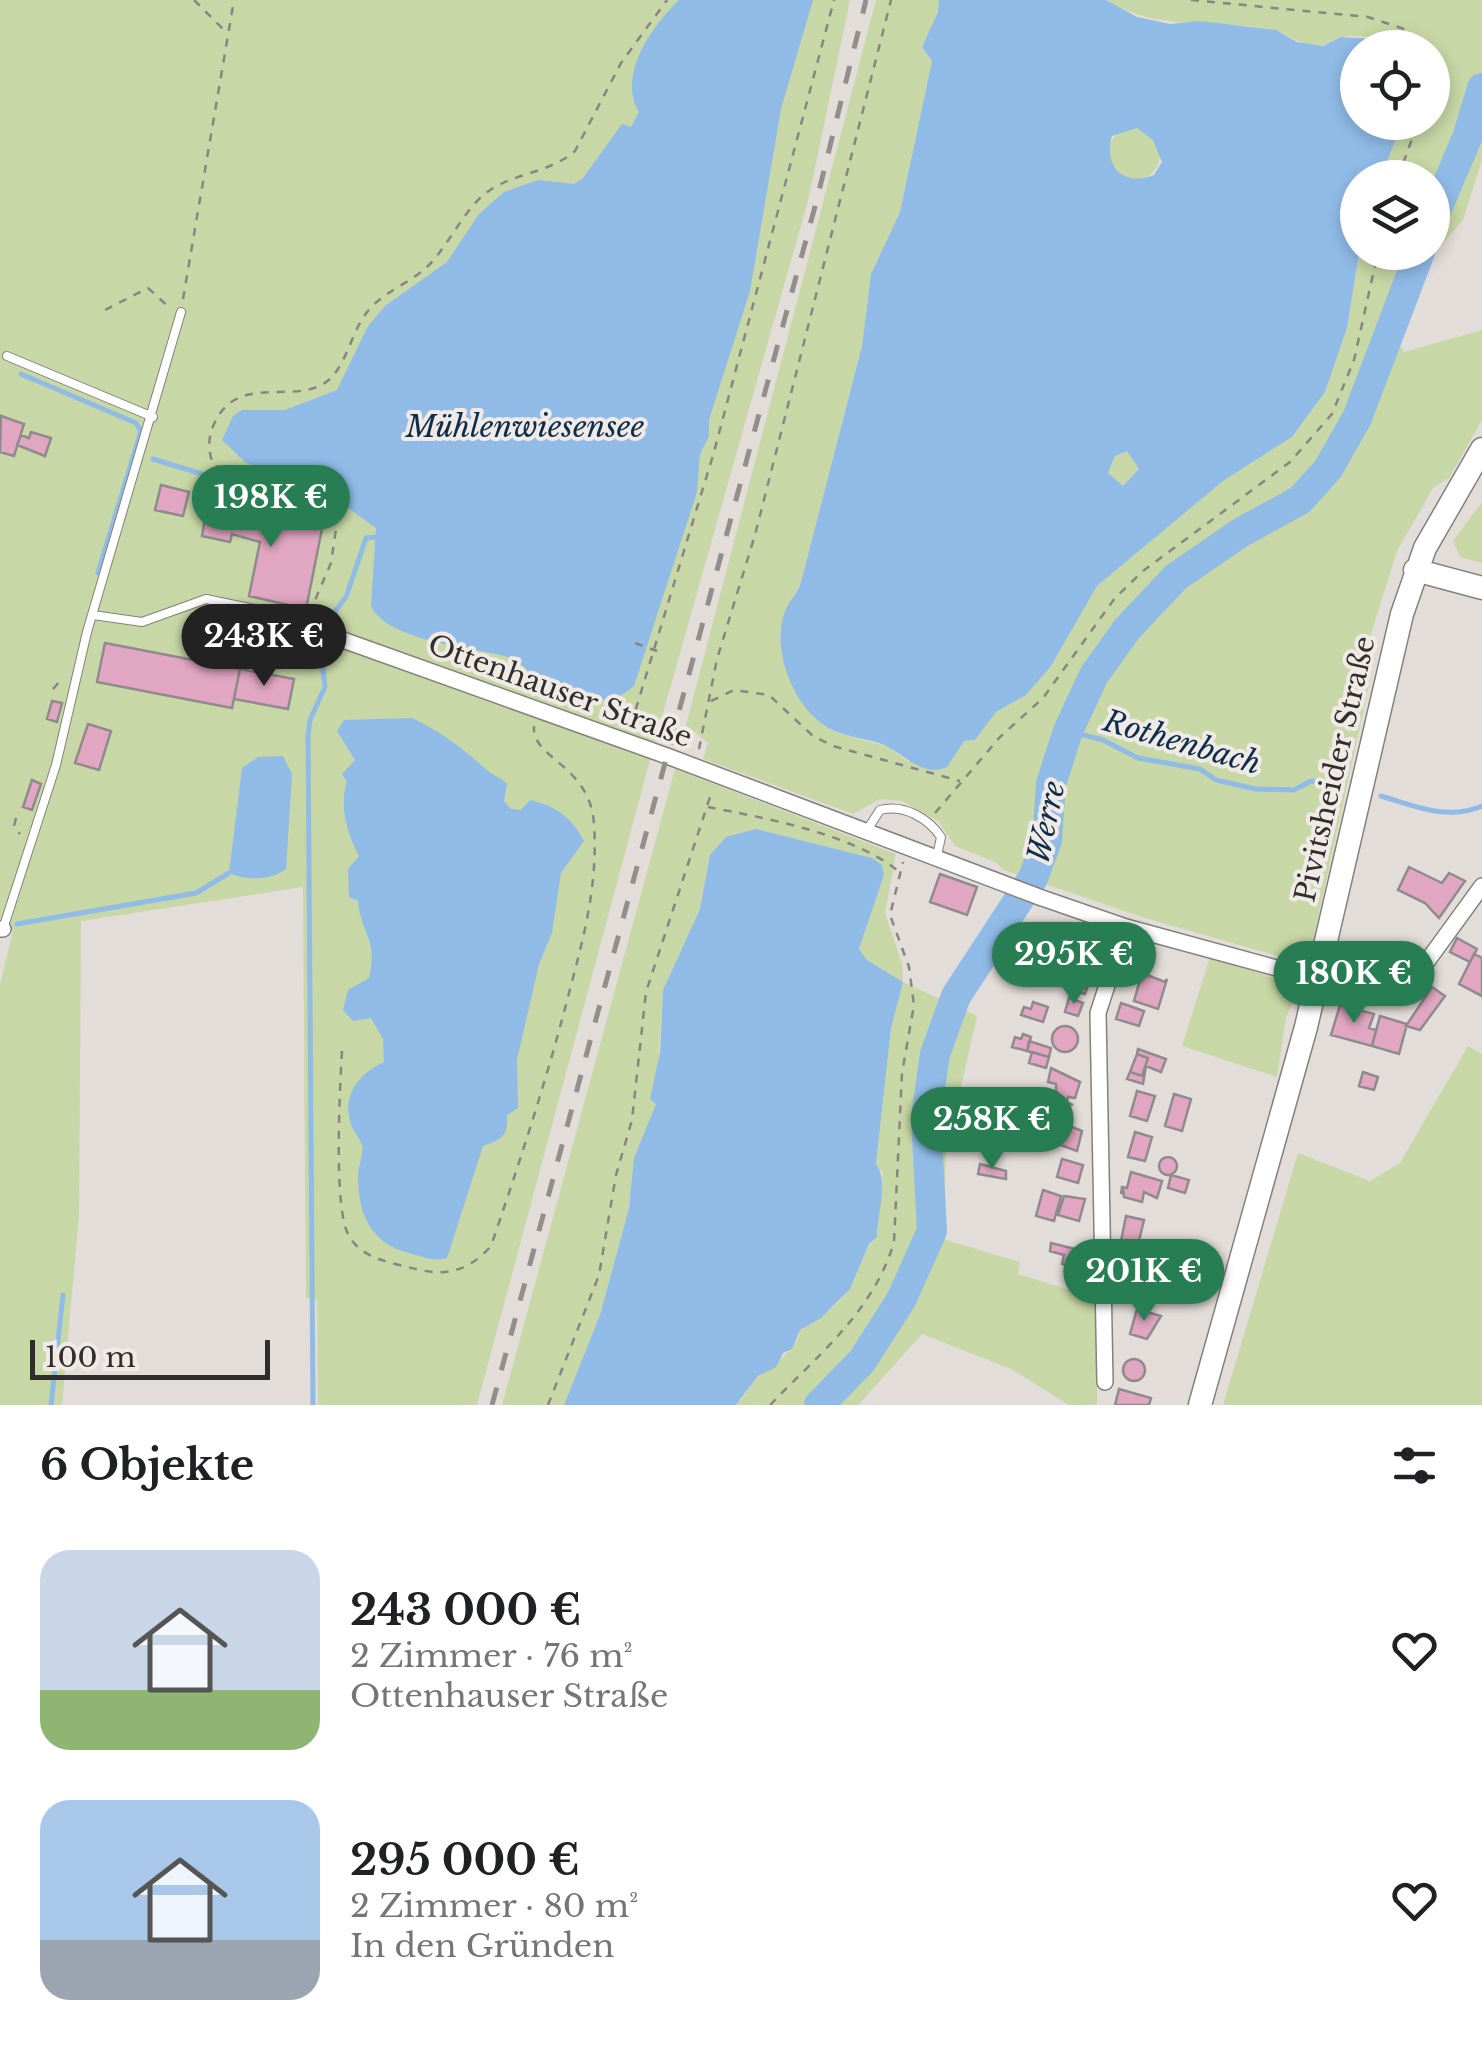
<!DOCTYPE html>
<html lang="de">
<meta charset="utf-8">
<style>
:root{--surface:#fff;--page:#f2f2f2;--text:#202124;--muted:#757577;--accent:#277e52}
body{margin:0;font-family:"Libre Baskerville",serif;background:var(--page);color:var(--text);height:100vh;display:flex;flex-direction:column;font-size:38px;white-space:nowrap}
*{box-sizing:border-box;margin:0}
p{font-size:32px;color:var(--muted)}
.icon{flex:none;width:55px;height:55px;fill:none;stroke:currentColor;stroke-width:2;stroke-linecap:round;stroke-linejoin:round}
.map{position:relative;height:1405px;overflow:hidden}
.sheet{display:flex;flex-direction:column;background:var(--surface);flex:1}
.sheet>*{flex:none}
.tools{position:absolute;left:1340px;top:30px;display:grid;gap:20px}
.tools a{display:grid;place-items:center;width:110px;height:110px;border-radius:50%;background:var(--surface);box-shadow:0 5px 15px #0003;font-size:50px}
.scale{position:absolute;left:30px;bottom:25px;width:240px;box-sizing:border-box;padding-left:10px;border:5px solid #302e2c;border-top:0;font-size:28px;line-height:35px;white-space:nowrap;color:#302e2c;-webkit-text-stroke:8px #f0eae6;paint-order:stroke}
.price{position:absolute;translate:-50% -85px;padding:0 22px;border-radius:35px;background:var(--accent);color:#fff;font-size:32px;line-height:65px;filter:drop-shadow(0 2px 5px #0008)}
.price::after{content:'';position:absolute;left:50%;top:60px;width:30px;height:22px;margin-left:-15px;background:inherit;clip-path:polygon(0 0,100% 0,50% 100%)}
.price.active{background:#222;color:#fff}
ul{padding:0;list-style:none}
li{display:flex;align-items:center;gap:30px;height:250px;padding:0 40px}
li span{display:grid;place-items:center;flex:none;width:280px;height:200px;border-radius:30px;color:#555}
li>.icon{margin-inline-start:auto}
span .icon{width:120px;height:120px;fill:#fffc;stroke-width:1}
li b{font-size:42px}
h2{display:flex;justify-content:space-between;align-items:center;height:120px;padding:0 40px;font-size:42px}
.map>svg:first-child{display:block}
.green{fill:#c7d7a5}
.water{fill:#90bbe7;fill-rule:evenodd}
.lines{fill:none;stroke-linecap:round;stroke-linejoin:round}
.stream{stroke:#90bbe7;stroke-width:5}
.river{stroke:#90bbe7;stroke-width:30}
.building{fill:#e1a6c1;stroke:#908a8d;stroke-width:2.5}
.lane-casing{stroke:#85807c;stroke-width:10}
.street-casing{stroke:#85807c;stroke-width:18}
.secondary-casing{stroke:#85807c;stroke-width:25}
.path{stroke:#898582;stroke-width:2.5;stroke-dasharray:8 8;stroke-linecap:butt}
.lane{stroke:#fff;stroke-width:8}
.street{stroke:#fff;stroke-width:15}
.secondary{stroke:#fff;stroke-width:22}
.rail{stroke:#928e8b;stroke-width:5;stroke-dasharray:18 18;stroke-linecap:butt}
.labels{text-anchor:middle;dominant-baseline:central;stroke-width:8;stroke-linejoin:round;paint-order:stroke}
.street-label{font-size:28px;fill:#302e2c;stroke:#f0eae6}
.water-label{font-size:30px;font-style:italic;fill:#0d2d4a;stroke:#f0eae6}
</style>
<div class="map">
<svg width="1482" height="1405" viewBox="0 0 1482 1405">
<rect width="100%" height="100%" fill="#e3ddd9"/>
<!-- green -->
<path class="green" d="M 0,0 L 850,0 L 809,197 L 654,745 L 477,1405 L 318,1405 L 317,1300 L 306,1298 L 303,887 L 81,921 L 79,1215 L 62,1405 L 0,1405 L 0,985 L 13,931 L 0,922 Z
M 876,0 L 939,0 L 939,12 L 922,47 L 932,61 L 900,212 L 871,274 L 862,346 L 801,582 L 786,610 L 837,733 L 889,747 L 907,761 L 948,760 L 964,741 L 975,740 L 996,712 L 1026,695 L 1051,666 L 1097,586 L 1223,481 L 1292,437 L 1325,392 L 1347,328 L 1359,253 L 1432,252 L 1432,178 L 1381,177 L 1402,123 L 1432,122 L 1432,48 C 1412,47 1407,46 1389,40 C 1379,37 1352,35 1342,37 C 1335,38 1329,45 1321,45 C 1301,47 1288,33 1270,29 C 1213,19 1157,32 1106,0 L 1482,0 L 1482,160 L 1463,220 L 1431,257 L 1399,344 L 1404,352 L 1482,330 L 1482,420 L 1449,478 L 1433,488 L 1397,551 L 1367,647 L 1375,658 L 1311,949 L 1299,962 L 1145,918 L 1004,870 L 995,862 L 955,846 L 938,821 L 902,801 L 880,799 L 853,814 L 703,759 L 708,743 L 686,725 Z
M1108 154a26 26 0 1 1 52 0a26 26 0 1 1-52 0Z
M 1127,450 L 1139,469 L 1123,486 L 1108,474 L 1115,456 Z
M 1482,502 L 1482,563 L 1460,557 L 1453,541 Z
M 675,769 L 896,854 L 885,913 L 902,964 L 903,982 L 977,1016 L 946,1153 L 943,1239 L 1020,1262 L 1018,1274 L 1098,1299 L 1097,1405 L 1069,1405 L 1011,1369 L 922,1334 L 858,1405 L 736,1405 C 745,1397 749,1386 757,1378 C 771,1363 797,1353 800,1330 C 818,1320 839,1305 850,1287 C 860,1272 863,1248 877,1237 L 883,1173 L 876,1165 L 891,1029 L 903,982 L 867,960 L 859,949 L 884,875 L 881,865 L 872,858 L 755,829 L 710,855 L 700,909 L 663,990 L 655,1114 L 639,1145 L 629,1208 L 600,1315 L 564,1405 L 502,1405 Z
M 1210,957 L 1287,982 L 1298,991 L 1286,1017 L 1277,1077 L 1182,1046 Z
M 1468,1046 L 1482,1054 L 1482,1405 L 1223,1405 L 1298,1153 L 1370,1181 L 1400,1163 Z"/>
<!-- water -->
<path class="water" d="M 679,0 L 813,0 L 781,109 L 750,291 L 709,420 L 709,436 L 700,454 L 697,492 L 634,686 C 609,710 561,699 535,678 C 525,669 519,659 504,656 C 471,647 387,641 371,606 L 376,528 L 333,497 L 245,462 L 222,440 L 233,416 L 242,410 L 285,410 L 337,390 L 368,326 L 385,306 L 447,262 L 479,214 L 504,192 L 538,180 L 574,184 L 583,178 L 622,124 L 631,127 L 639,112 C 617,76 651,27 679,0 Z
M 939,0 L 1106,0 L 1137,17 L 1170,24 L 1199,21 L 1276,30 L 1297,42 L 1323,46 L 1341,37 L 1389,40 L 1399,47 L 1358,48 L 1358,122 L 1402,123 L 1381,177 L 1358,178 L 1359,253 L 1347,328 L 1325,392 L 1292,437 L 1223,481 L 1097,586 L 1051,666 L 1026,695 L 996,712 L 975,740 L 964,741 L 947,767 C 923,778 904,754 884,745 C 870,739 854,738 840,733 C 797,720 768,650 786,609 C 791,599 797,593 801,582 L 862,346 L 871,274 L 900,212 L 932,61 L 922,47 L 938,12 ZM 1137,128 L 1153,140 L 1162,162 L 1154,175 C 1123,187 1103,166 1112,136 ZM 1127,451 L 1139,469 L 1123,486 L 1108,473 L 1115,456 Z
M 412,718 C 443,733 462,748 487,770 C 495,777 501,777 507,784 L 504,801 L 511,809 L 521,810 L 530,800 C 556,806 571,817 584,841 L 561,873 L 552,933 L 539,964 L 517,1060 L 518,1108 L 507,1115 C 508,1138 501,1139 483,1146 L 447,1258 C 434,1262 423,1257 409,1253 C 371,1244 358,1214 358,1176 C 358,1166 364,1154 362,1145 C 360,1138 353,1131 351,1124 C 341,1095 360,1073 384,1062 L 383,1039 L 371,1018 L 353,1021 L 343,1010 L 348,990 L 369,978 C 378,937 362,938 358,901 L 349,897 L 348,869 L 359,856 C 347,834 339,805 347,782 L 342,774 L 355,760 L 337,731 L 344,720 Z
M 283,756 L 292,774 L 286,869 C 272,880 246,881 229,873 L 242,768 L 258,757 Z
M 756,829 L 872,858 L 882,865 L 884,875 L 859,949 L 867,960 L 903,982 L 891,1029 L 876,1164 C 889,1180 877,1216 877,1237 L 869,1244 L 850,1289 L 821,1318 L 800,1330 L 792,1349 L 783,1353 L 776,1367 L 758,1376 L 736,1405 L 564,1405 L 600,1315 L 629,1208 L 634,1158 L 656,1104 L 650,1099 L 660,1052 L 663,990 L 700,909 L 710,855 L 726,837 Z"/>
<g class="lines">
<!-- stream -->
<path class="stream" d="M 21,374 L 136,423 L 141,431 L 98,573
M 153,459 L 284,499
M 329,619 L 346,597 L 366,538 L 377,537
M 1068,731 L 1103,740 L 1138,758 L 1200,769 L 1216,780 L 1256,789 L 1294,790 L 1311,781 L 1343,785
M 1381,796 C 1415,806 1447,821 1482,806
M 17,924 L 196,893 L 229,873
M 51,1405 L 63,1295
M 313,1405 L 308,735 L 310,720 L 325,687 L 320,645"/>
<!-- river -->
<path class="river" d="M 1432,220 L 1467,138 L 1482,88
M 819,1405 L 862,1361 L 901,1300 L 932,1231 L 926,1117 L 935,1054 L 956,996 L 1033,878 L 1047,840 L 1051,784 L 1068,731 L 1094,675 L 1127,629 L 1176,577 L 1240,533 L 1300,500 L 1328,469 L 1357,418 L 1420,252"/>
</g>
<!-- building -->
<path class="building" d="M 1,416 L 24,424 L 14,456 L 0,452 Z
M 31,432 L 51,438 L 45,456 L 17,445 L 21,435 L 29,438 Z
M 161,485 L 189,492 L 183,516 L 155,510 Z
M 208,500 L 323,524 L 306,609 L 249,596 L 260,542 L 232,534 L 230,542 L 202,536 Z
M 105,643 L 240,669 L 232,708 L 97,682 Z
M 240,669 L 294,679 L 288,709 L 234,699 Z
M 52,701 L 62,703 L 57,722 L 47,719 Z
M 88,724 L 111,731 L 99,770 L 75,763 Z
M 32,780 L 41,784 L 32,810 L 23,807 Z
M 1409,867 L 1442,883 L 1449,873 L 1465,881 L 1439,918 L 1425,903 L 1398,890 Z
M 940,874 L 977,887 L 967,915 L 930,902 Z
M 1074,937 L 1087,943 L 1073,991 L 1057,982 L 1063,965 L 1054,962 L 1061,941 L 1070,944 Z
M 1457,938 L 1477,949 L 1470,962 L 1450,952 Z
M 1474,954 L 1482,958 L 1482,996 L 1459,984 Z
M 1142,973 L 1165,982 L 1167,979 L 1158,1009 L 1134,1001 Z
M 1077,975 L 1090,979 L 1085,994 L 1073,991 Z
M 1432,987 L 1445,996 L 1420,1030 L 1406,1026 Z
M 1069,998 L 1083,1003 L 1078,1016 L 1065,1012 Z
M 1033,1002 L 1048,1007 L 1043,1022 L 1021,1015 L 1024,1007 L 1031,1009 Z
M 1121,1003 L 1144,1011 L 1139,1026 L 1116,1019 Z
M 1340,1005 L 1374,1014 L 1369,1028 L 1376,1030 L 1372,1046 L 1331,1035 Z
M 1380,1016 L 1407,1024 L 1399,1054 L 1372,1046 Z
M1052 1039a13 13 0 1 1 26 0a13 13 0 1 1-26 0Z
M 1023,1034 L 1031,1037 L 1027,1051 L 1012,1047 L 1015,1037 L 1021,1039 Z
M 1029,1041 L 1051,1048 L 1049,1057 L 1027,1051 Z
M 1138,1049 L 1166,1059 L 1161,1072 L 1146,1066 L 1143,1084 L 1127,1079 L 1130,1072 L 1142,1076 L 1148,1058 L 1137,1054 Z
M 1032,1052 L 1049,1057 L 1046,1068 L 1029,1063 Z
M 1137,1054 L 1148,1058 L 1142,1076 L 1130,1072 Z
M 1051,1068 L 1080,1082 L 1075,1098 L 1068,1097 L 1067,1102 L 1073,1105 L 1056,1100 L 1056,1084 L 1048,1082 Z
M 1363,1072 L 1378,1077 L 1374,1090 L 1359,1086 Z
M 1137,1091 L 1155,1096 L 1147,1121 L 1130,1116 Z
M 1174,1094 L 1191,1099 L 1182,1131 L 1165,1126 Z
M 1050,1119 L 1060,1122 L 1055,1143 L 1044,1140 Z
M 1060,1122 L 1082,1131 L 1077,1151 L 1055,1143 Z
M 1135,1132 L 1152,1137 L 1145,1161 L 1128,1157 Z
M1159 1166a9 9 0 1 1 18 0a9 9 0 1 1-18 0Z
M 1062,1159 L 1083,1165 L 1078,1183 L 1057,1177 Z
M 980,1164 L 1006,1171 L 1006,1179 L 978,1174 Z
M 1131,1172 L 1162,1181 L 1157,1198 L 1144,1192 L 1142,1202 L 1124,1197 L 1123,1188 L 1121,1194 L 1122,1187 L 1127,1188 Z
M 1171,1175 L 1189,1180 L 1185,1193 L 1168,1188 Z
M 1043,1190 L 1061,1196 L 1054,1221 L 1036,1216 Z
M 1064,1196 L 1085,1199 L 1079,1221 L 1058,1215 Z
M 1126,1216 L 1144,1220 L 1138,1245 L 1121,1241 Z
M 1051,1243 L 1087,1252 L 1082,1270 L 1062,1264 L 1064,1255 L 1050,1251 Z
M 1145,1262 L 1163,1267 L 1156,1292 L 1138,1287 Z
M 1137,1309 L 1161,1316 L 1147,1339 L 1130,1334 Z
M1123 1370a11 11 0 1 1 22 0a11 11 0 1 1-22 0Z
M 1119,1389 L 1151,1398 L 1149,1405 L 1115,1405 Z"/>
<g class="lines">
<defs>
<path id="lane" d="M 7,356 L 153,417
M 93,615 L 142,622 L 206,599 L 254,609 L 329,635
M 867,830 L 880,810 C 904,804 928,818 941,837 L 937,856
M 3,929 L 56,765 L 87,632 L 181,312"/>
<path id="street" d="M 329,635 L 667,756 L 1042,898 L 1126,927 L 1317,979
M 0,929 L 3,929
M 1319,969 L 1404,993 L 1482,886
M 1105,1382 L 1098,1013 L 1126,927"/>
<path id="secondary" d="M 1415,570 L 1482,588
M 1200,1405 L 1306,1027 L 1402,614 L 1425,548 L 1482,449"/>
</defs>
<!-- lane casing -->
<use href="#lane" class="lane-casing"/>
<!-- street casing -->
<use href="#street" class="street-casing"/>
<!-- secondary casing -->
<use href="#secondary" class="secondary-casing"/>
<!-- path -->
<path class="path" d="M 194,0 L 227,33
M 1191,0 L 1368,17 L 1407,30 L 1423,48
M 1398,178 L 1418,122
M 183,299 L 234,0
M 105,310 L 148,288 L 171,309
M 309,614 L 331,563 L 337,522 L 319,505 L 215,466 C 208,456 208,440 212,429 C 235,367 298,410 331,378 C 348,360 352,330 368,311 C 384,291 411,283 429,265 C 448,245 460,218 480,198 C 508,172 548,175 575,151 L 621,63 L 667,0
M 635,643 L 657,651
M 53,689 L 61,680
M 711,701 L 734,690 L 769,695 L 813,736 L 833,746 L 960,781
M 631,725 L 714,452 L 834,0
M 699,749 L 717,659 L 755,535 L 891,0
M 708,807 C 765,818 853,834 898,871
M 935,813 L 1000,737 L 1043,698 L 1115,598 L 1143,571 L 1290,462 L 1332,414 L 1354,360 L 1378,252
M 16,818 L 14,826 L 20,834
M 342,1051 C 340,1086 333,1210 349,1236 C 362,1259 392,1263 416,1269 C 447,1277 470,1270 491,1246 C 520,1161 548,1076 570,989 C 585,933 598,882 594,824 C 590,764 531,759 534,726
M 548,1405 L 599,1275 L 616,1175 L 632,1120 L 646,992 L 712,791
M 770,1405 C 817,1356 874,1311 894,1242 L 902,1073 L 914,1005 L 909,967 L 890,915 L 903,862"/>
<!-- lane -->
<use href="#lane" class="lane"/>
<!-- street -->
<use href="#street" class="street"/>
<!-- secondary -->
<use href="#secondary" class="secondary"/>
<!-- rail -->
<path class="rail" d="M 492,1405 L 817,199 L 866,0"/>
</g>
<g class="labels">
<!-- street labels -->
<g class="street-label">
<text transform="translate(560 691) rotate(20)">Ottenhauser Straße</text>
<text transform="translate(1335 769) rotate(-77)">Pivitsheider Straße</text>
</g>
<!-- water labels -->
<g class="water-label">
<text x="525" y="426">Mühlenwiesensee</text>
<text transform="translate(1182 742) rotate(16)">Rothenbach</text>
<text transform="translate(1046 822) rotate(-78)">Werre</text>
</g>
</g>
</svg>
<div class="tools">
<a><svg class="icon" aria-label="locate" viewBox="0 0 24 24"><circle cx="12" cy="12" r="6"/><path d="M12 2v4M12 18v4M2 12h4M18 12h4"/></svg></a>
<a><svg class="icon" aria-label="layers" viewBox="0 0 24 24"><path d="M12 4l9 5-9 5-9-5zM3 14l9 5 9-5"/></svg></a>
</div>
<div class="scale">100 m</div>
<b class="price" style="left:271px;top:550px">198K €</b>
<b class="price active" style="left:264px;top:689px">243K €</b>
<b class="price" style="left:1074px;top:1007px">295K €</b>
<b class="price" style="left:1354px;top:1026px">180K €</b>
<b class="price" style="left:992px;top:1172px">258K €</b>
<b class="price" style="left:1144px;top:1324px">201K €</b>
</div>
<section class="sheet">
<h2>6 Objekte<svg class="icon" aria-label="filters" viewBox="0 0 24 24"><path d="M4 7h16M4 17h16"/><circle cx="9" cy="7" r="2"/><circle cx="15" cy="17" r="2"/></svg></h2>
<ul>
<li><span style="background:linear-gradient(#c9d6e8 70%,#8fb573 0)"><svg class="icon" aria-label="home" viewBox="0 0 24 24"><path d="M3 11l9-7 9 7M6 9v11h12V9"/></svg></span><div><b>243 000 €</b><p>2 Zimmer · 76 m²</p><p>Ottenhauser Straße</p></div><svg class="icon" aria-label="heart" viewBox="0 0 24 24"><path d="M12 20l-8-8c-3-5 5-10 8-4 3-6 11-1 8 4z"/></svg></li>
<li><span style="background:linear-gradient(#a9c7e8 70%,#9aa5b1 0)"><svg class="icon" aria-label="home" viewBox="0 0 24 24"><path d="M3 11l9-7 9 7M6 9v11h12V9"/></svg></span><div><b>295 000 €</b><p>2 Zimmer · 80 m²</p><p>In den Gründen</p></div><svg class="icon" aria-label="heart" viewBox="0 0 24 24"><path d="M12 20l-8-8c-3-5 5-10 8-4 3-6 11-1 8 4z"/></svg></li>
</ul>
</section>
